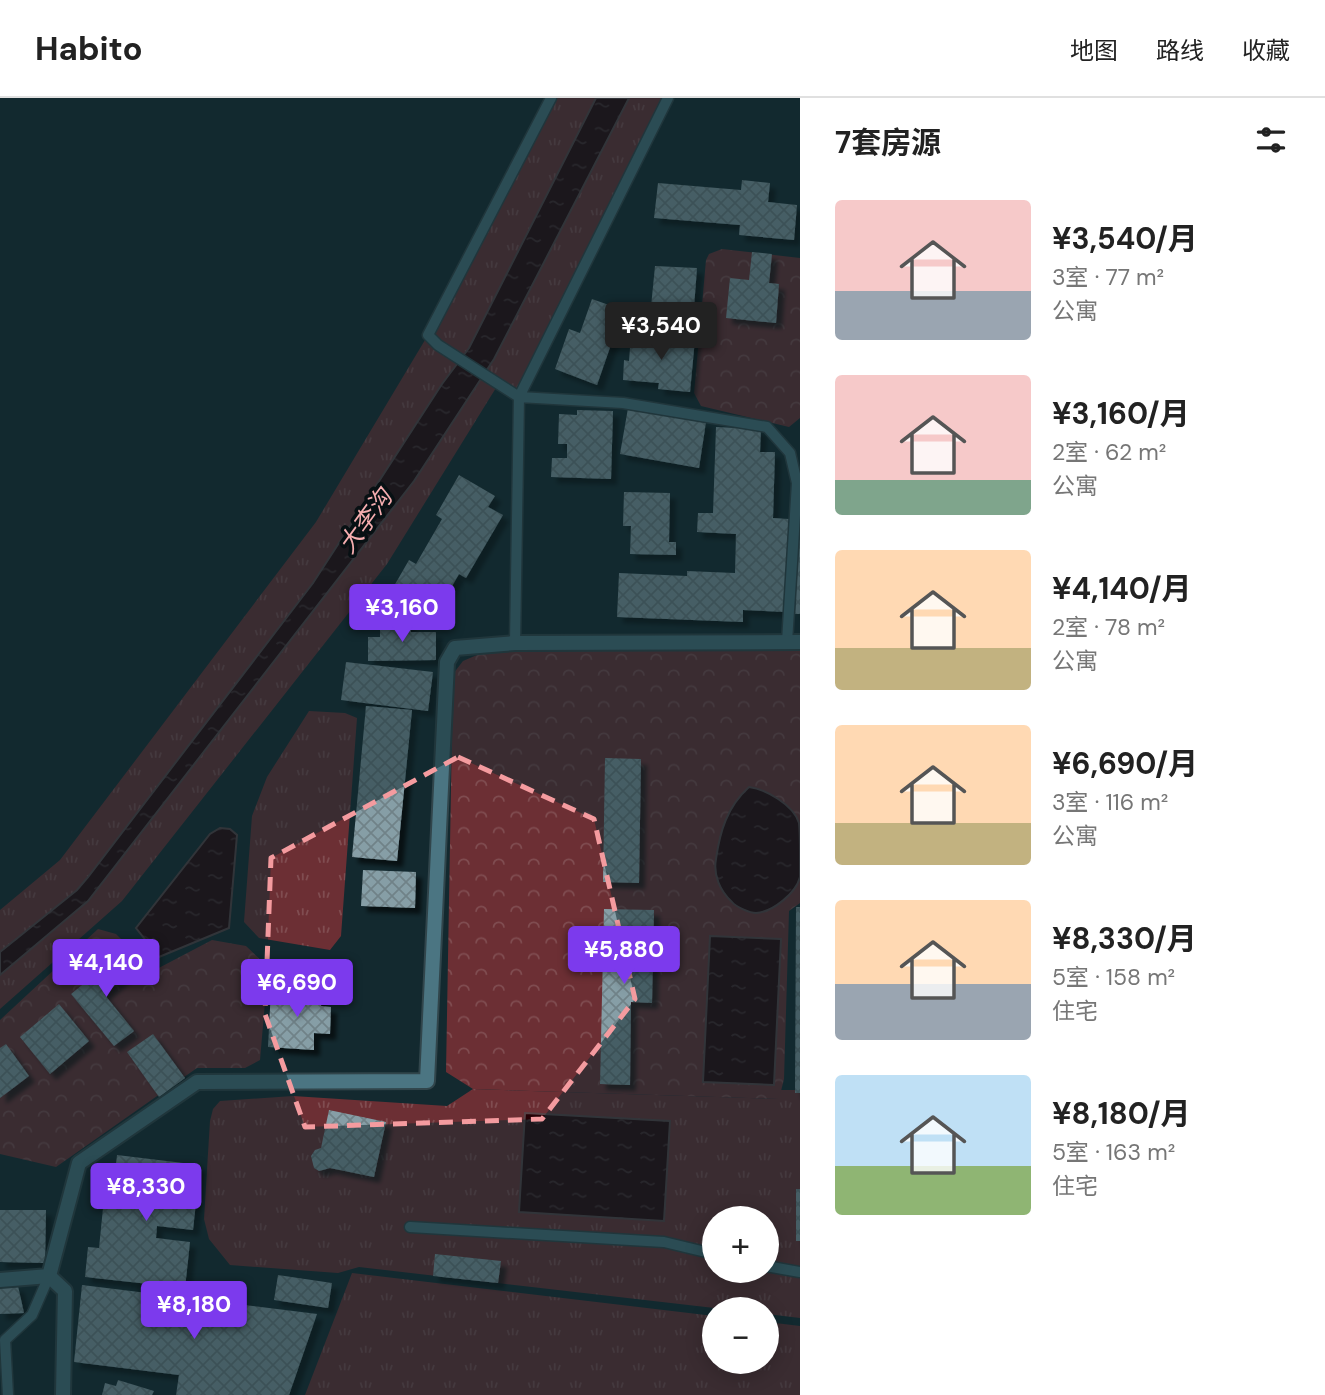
<!DOCTYPE html>
<html lang="zh">
<meta charset="utf-8">
<style>
:root{--surface:#fff;--page:#f6f6f6;--text:#222;--muted:#767676;--line:#e0e0e0;--accent:#7c3aed}
body{margin:0;font-family:"DM Sans","Noto Sans SC",sans-serif;background:var(--page);color:var(--text);height:100vh;display:flex;flex-direction:column;font-size:26px;white-space:nowrap}
*{box-sizing:border-box;margin:0}
p{font-size:23px;color:var(--muted)}
.icon{flex:none;width:38px;height:38px;fill:none;stroke:currentColor;stroke-width:2;stroke-linecap:round;stroke-linejoin:round}
.map{position:relative;flex:1;overflow:hidden}
.details{display:flex;flex-direction:column;background:var(--surface);width:525px}
.details>*{flex:none}
.controls{position:absolute;left:702px;top:1108px;display:grid;gap:14px}
.controls a{display:grid;place-items:center;width:77px;height:77px;border-radius:50%;background:var(--surface);box-shadow:0 4px 18px #0003;font-size:35px}
.price{position:absolute;translate:-50% -60px;padding:0 16px;border-radius:7px;background:var(--accent);color:#fff;font-size:23px;line-height:46px;filter:drop-shadow(0 2px 4px #0008)}
.price::after{content:'';position:absolute;left:50%;top:42px;width:21px;height:16px;margin-left:-10px;background:inherit;clip-path:polygon(0 0,100% 0,50% 100%)}
.price.active{background:#222;color:#fff}
ul{padding:0;list-style:none}
li{display:flex;align-items:center;gap:21px;height:175px;padding:0 35px}
li span{display:grid;place-items:center;flex:none;width:196px;height:140px;border-radius:7px;color:#555}
li>.icon{margin-inline-start:auto}
span .icon{width:84px;height:84px;fill:#fffc;stroke-width:1}
li b{font-size:30px}
h2{display:flex;justify-content:space-between;align-items:center;height:84px;padding:0 35px;font-size:30px}
header{display:flex;align-items:center;gap:42px;box-sizing:border-box;height:98px;padding:0 35px;background:var(--surface);border-bottom:2px solid var(--line)}
header strong{font-size:33px}
nav{display:flex;gap:38px;margin-inline-start:auto;font-size:24px}
main{display:flex;flex:1;min-height:0}
.map>svg:first-child{display:block}
.grass{fill:url(#grass-tufts);fill-rule:evenodd}
.forest{fill:url(#forest-crowns)}
.water{fill:url(#water-ripples);stroke:#584246;stroke-width:2}
.building{fill:url(#building-cross-hatch);filter:url(#shadow)}
.lines{fill:none;stroke-linecap:round;stroke-linejoin:round}
.lane-casing{stroke:#31454b;stroke-width:13}
.street-casing{stroke:#31454b;stroke-width:18}
.lane{stroke:#4b7582;stroke-width:10}
.street{stroke:#4b7582;stroke-width:14}
.marked{fill:none;stroke:#f49b9f;stroke-width:5;stroke-dasharray:14 9;stroke-linejoin:round}
.labels{text-anchor:middle;dominant-baseline:central;stroke-width:7;stroke-linejoin:round;paint-order:stroke}
.water-label{font-size:24px;font-style:italic;fill:#f6aeb0;stroke:#071013}
</style>
<header>
<strong>Habito</strong>
<nav><a>地图</a><a>路线</a><a>收藏</a></nav>
</header>
<main>
<div class="map">
<svg width="800" height="1297" viewBox="0 0 800 1297">
<defs>
<pattern id="grass-tufts" width="24" height="20" patternUnits="userSpaceOnUse" patternTransform="scale(1.75)"><rect width="24" height="20" fill="#6c2f34"/><path d="M3 7l-1-3M5 7V3M7 7l1-3M15 17l-1-3M17 17v-4M19 17l1-3" fill="none" stroke="#804d51"/></pattern>
<pattern id="forest-crowns" width="20" height="18" patternUnits="userSpaceOnUse" patternTransform="scale(1.75)"><rect width="20" height="18" fill="#6c2f34"/><path d="M2 6a3 3 0 1 1 6 0M12 15a3 3 0 1 1 6 0" fill="none" stroke="#804d51"/></pattern>
<pattern id="water-ripples" width="26" height="14" patternUnits="userSpaceOnUse" patternTransform="scale(1.75)"><rect width="26" height="14" fill="#260005"/><path d="M2 4q2-2 4 0t4 0M15 11q2-2 4 0t4 0" fill="none" stroke="#442529"/></pattern>
<pattern id="building-cross-hatch" width="8" height="8" patternUnits="userSpaceOnUse" patternTransform="scale(1.75)"><rect width="8" height="8" fill="#869ea6"/><path d="M0 0l8 8M0 8l8-8" fill="none" stroke="#708288"/></pattern>
<filter id="shadow"><feDropShadow dx="6" dy="6" stdDeviation="2" flood-color="#0009"/></filter>
</defs>
<rect width="100%" height="100%" fill="#13292f"/>
<!-- grass -->
<path class="grass" d="M 551,0 L 667,0 L 519,299 L 499,285 L 387,466 L 122,803 L 0,911 L 0,812 L 60,762 L 316,424 L 428,237 Z
M 309,613 L 345,615 L 357,620 L 341,838 L 330,852 L 259,840 L 244,824 L 252,718 L 267,679 Z
M 473,991 L 778,1001 L 781,992 L 800,992 L 800,1220 L 767,1216 L 766,1211 L 723,1211 L 359,1169 L 338,1175 L 230,1167 L 209,1141 L 204,1121 L 210,1023 L 213,1011 L 220,1003 L 293,998 L 447,1008 ZM 714,1120 L 766,1120 L 766,1172 L 714,1172 Z
M 352,1175 L 714,1218 L 714,1264 L 766,1264 L 767,1224 L 800,1228 L 800,1297 L 305,1297 Z"/>
<!-- forest -->
<path class="forest" d="M 722,151 L 800,160 L 800,320 L 789,329 L 701,308 L 694,295 L 706,162 L 709,156 Z
M 800,551 L 800,805 L 789,813 L 784,981 L 779,1001 L 473,991 L 446,974 L 453,576 L 463,563 L 484,554 Z
M 98,831 L 116,836 L 153,873 L 212,842 L 246,848 L 268,869 L 260,962 L 245,970 L 197,970 L 56,1069 L 0,1056 L 0,922 Z"/>
<!-- water -->
<path class="water" d="M 596,0 L 629,0 L 494,261 L 414,383 L 88,803 L 0,877 L 0,854 L 77,792 L 88,779 L 313,485 L 442,286 L 469,250 Z
M 749,689 C 765,691 794,707 799,725 C 800,735 800,747 800,757 C 800,764 800,772 800,779 C 796,795 773,814 756,815 C 750,815 736,809 732,804 C 720,793 713,777 716,761 C 720,733 727,709 749,689 Z
M 220,730 L 230,731 L 237,737 L 229,830 L 159,859 L 136,830 L 210,736 Z
M 710,838 L 781,841 L 774,987 L 703,984 Z
M 525,1015 L 670,1023 L 664,1123 L 519,1114 Z"/>
<!-- building -->
<path class="building" d="M 742,82 L 770,85 L 768,104 L 797,107 L 794,142 L 739,137 L 740,127 L 654,120 L 658,85 L 741,92 Z
M 752,154 L 772,156 L 769,185 L 779,186 L 776,225 L 726,220 L 730,180 L 749,182 Z
M 655,168 L 697,170 L 693,222 L 650,219 Z
M 592,201 L 623,212 L 597,287 L 555,271 L 569,231 L 580,235 Z
M 631,236 L 695,241 L 690,294 L 658,291 L 659,285 L 623,282 L 624,262 L 629,263 Z
M 628,310 L 706,324 L 699,370 L 620,356 Z
M 577,312 L 613,313 L 611,381 L 551,379 L 552,360 L 567,360 L 567,346 L 558,346 L 559,316 L 577,317 Z
M 716,329 L 761,331 L 760,354 L 775,354 L 773,420 L 789,421 L 785,514 L 743,512 L 743,524 L 617,519 L 619,475 L 687,478 L 687,473 L 735,475 L 736,436 L 697,434 L 698,415 L 713,415 Z
M 459,377 L 495,398 L 488,409 L 503,417 L 466,480 L 459,476 L 437,514 L 394,488 L 409,462 L 416,466 L 442,421 L 436,417 Z
M 624,394 L 670,395 L 669,444 L 676,444 L 676,457 L 630,456 L 631,428 L 623,428 Z
M 798,441 L 800,441 L 800,516 L 795,516 Z
M 380,523 L 410,523 L 411,534 L 436,534 L 436,562 L 368,563 L 368,539 L 380,539 Z
M 346,564 L 433,574 L 428,613 L 341,602 Z
M 366,608 L 412,612 L 397,763 L 352,759 Z
M 605,660 L 641,661 L 639,785 L 603,784 Z
M 363,772 L 416,774 L 415,810 L 361,808 Z
M 796,809 L 800,809 L 800,995 L 795,995 Z
M 604,811 L 654,812 L 652,905 L 631,904 L 630,987 L 600,986 Z
M 124,853 L 137,869 L 104,896 L 134,933 L 114,948 L 71,896 Z
M 271,891 L 322,893 L 321,908 L 331,909 L 330,936 L 314,935 L 314,952 L 268,949 Z
M 59,906 L 89,943 L 50,976 L 20,939 Z
M 153,936 L 185,980 L 159,999 L 127,954 Z
M 6,946 L 29,978 L 0,1000 L 0,950 Z
M 329,1012 L 386,1024 L 374,1079 L 330,1070 L 319,1073 L 314,1070 L 311,1058 L 315,1052 L 321,1050 Z
M 117,1057 L 200,1067 L 193,1132 L 157,1128 L 156,1140 L 190,1144 L 185,1190 L 85,1179 L 88,1149 L 99,1150 L 103,1110 L 111,1110 Z
M 796,1091 L 800,1091 L 800,1143 L 796,1143 Z
M 0,1112 L 46,1112 L 45,1165 L 0,1164 Z
M 435,1156 L 501,1163 L 498,1185 L 433,1178 Z
M 278,1177 L 332,1185 L 328,1210 L 274,1202 Z
M 82,1187 L 317,1216 L 289,1297 L 176,1297 L 179,1277 L 74,1264 Z
M 18,1188 L 24,1215 L 0,1216 L 0,1189 Z
M 118,1282 L 154,1293 L 152,1297 L 102,1297 L 105,1285 L 116,1288 Z"/>
<g class="lines">
<defs>
<path id="lane" d="M 551,0 L 428,237 L 438,247 L 519,299 L 623,305 L 767,329 L 790,355 L 797,385 L 787,544
M 515,545 L 519,299 L 668,0
M 410,1129 L 664,1144 L 714,1156
M 766,1168 L 800,1174
M 8,1297 L 5,1242 L 32,1217 L 49,1178"/>
<path id="street" d="M 49,1178 L 65,1193 L 63,1297
M 0,1182 L 49,1178 L 79,1065 L 197,984 L 427,983 L 447,564 L 455,550 L 515,545 L 800,544"/>
</defs>
<!-- lane casing -->
<use href="#lane" class="lane-casing"/>
<!-- street casing -->
<use href="#street" class="street-casing"/>
<!-- lane -->
<use href="#lane" class="lane"/>
<!-- street -->
<use href="#street" class="street"/>
</g>
<!-- marked area -->
<path d="M0 0H800V1297H0ZM 458,659 L 594,721 L 635,901 L 542,1021 L 305,1029 L 265,916 L 271,760 Z" fill="#13292f" fill-opacity=".55" fill-rule="evenodd"/>
<path class="marked" d="M 458,659 L 594,721 L 635,901 L 542,1021 L 305,1029 L 265,916 L 271,760 Z"/>
<g class="labels">
<!-- water labels -->
<g class="water-label">
<text transform="translate(365 423) rotate(-54)">大李沟</text>
</g>
</g>
</svg>
<div class="controls">
<a>+</a>
<a>−</a>
</div>
<b class="price active" style="left:661px;top:264px">¥3,540</b>
<b class="price" style="left:402px;top:546px">¥3,160</b>
<b class="price" style="left:624px;top:888px">¥5,880</b>
<b class="price" style="left:106px;top:901px">¥4,140</b>
<b class="price" style="left:297px;top:921px">¥6,690</b>
<b class="price" style="left:146px;top:1125px">¥8,330</b>
<b class="price" style="left:194px;top:1243px">¥8,180</b>
</div>
<section class="details">
<h2>7套房源<svg class="icon" aria-label="filters" viewBox="0 0 24 24"><path d="M4 7h16M4 17h16"/><circle cx="9" cy="7" r="2"/><circle cx="15" cy="17" r="2"/></svg></h2>
<ul>
<li><span style="background:linear-gradient(#f6c9c9 65%,#9aa5b1 0)"><svg class="icon" aria-label="home" viewBox="0 0 24 24"><path d="M3 11l9-7 9 7M6 9v11h12V9"/></svg></span><div><b>¥3,540/月</b><p>3室 · 77 m²</p><p>公寓</p></div></li>
<li><span style="background:linear-gradient(#f6c9c9 75%,#7fa58c 0)"><svg class="icon" aria-label="home" viewBox="0 0 24 24"><path d="M3 11l9-7 9 7M6 9v11h12V9"/></svg></span><div><b>¥3,160/月</b><p>2室 · 62 m²</p><p>公寓</p></div></li>
<li><span style="background:linear-gradient(#ffd9b3 70%,#c2b280 0)"><svg class="icon" aria-label="home" viewBox="0 0 24 24"><path d="M3 11l9-7 9 7M6 9v11h12V9"/></svg></span><div><b>¥4,140/月</b><p>2室 · 78 m²</p><p>公寓</p></div></li>
<li><span style="background:linear-gradient(#ffd9b3 70%,#c2b280 0)"><svg class="icon" aria-label="home" viewBox="0 0 24 24"><path d="M3 11l9-7 9 7M6 9v11h12V9"/></svg></span><div><b>¥6,690/月</b><p>3室 · 116 m²</p><p>公寓</p></div></li>
<li><span style="background:linear-gradient(#ffd9b3 60%,#9aa5b1 0)"><svg class="icon" aria-label="home" viewBox="0 0 24 24"><path d="M3 11l9-7 9 7M6 9v11h12V9"/></svg></span><div><b>¥8,330/月</b><p>5室 · 158 m²</p><p>住宅</p></div></li>
<li><span style="background:linear-gradient(#bfe0f5 65%,#8fb573 0)"><svg class="icon" aria-label="home" viewBox="0 0 24 24"><path d="M3 11l9-7 9 7M6 9v11h12V9"/></svg></span><div><b>¥8,180/月</b><p>5室 · 163 m²</p><p>住宅</p></div></li>
</ul>
</section>
</main>
